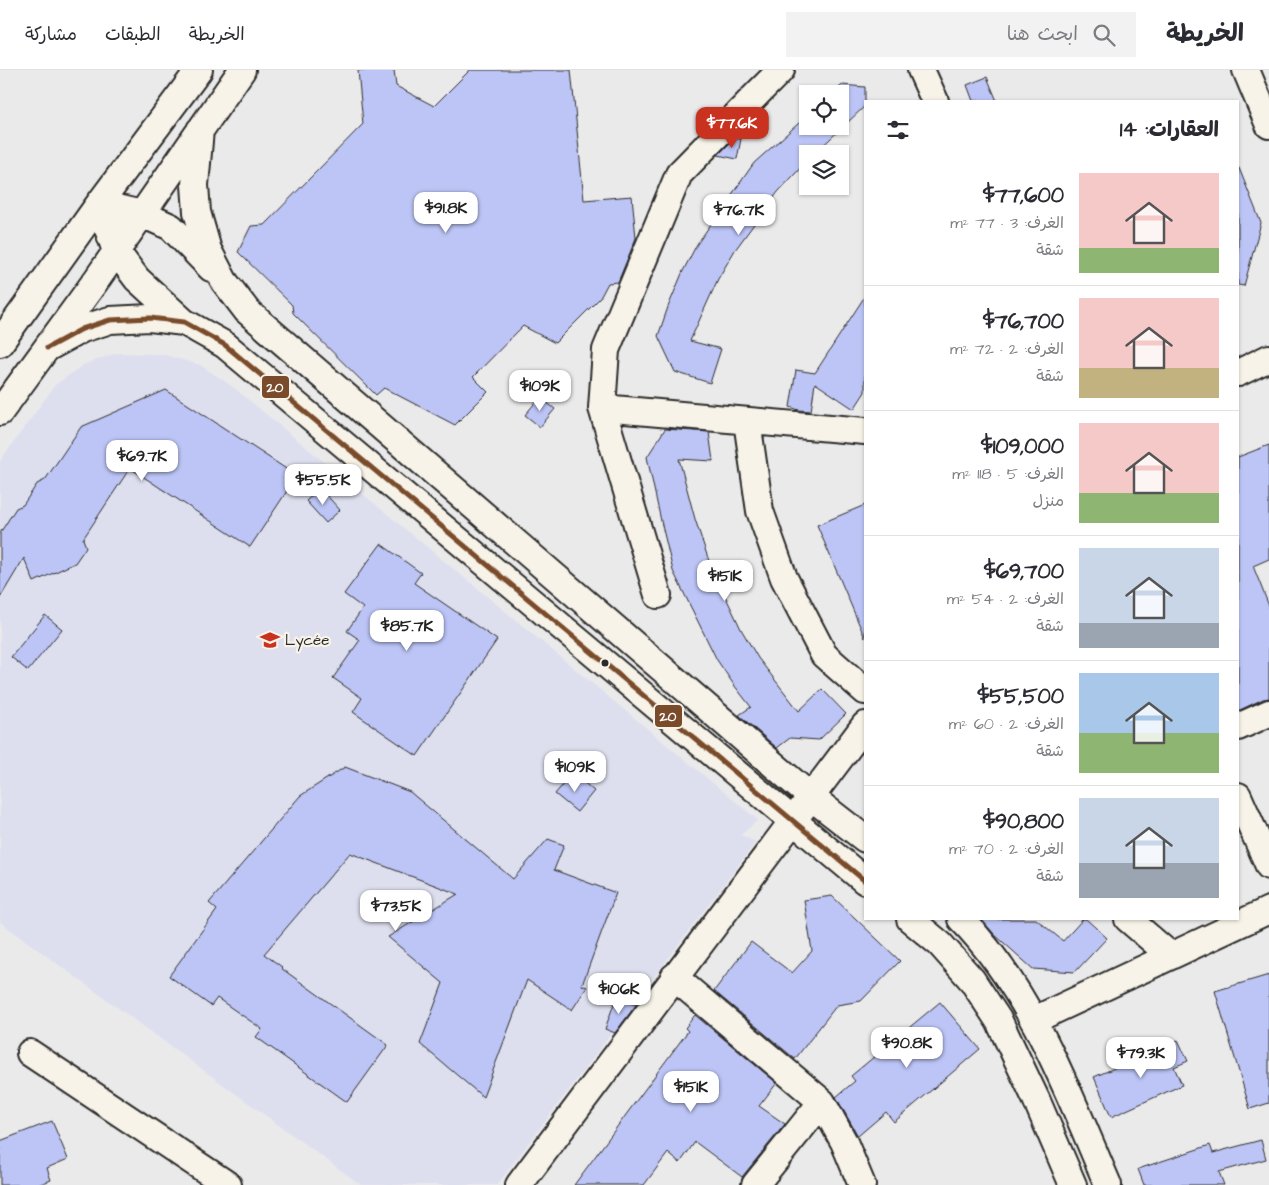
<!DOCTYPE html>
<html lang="ar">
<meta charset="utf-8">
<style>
:root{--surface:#fff;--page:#f2f2f3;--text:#2b2b33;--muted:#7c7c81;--line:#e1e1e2;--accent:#c8321e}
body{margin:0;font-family:"Architects Daughter","Playpen Sans Arabic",sans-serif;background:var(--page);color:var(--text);direction:rtl;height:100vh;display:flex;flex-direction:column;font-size:19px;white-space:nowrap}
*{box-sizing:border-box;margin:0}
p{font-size:16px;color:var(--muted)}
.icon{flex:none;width:28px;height:28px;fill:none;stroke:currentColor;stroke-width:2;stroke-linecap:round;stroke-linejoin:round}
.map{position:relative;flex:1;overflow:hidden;direction:ltr}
.panel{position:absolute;left:864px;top:30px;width:375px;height:820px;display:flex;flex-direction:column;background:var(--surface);border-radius:0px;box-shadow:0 1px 4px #0004;direction:rtl}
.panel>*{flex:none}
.controls{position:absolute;left:799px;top:15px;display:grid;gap:10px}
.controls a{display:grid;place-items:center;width:50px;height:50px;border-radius:0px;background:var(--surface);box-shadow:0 1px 4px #0004;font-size:25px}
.price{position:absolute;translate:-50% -42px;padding:0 11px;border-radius:10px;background:#fff;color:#222;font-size:16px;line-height:32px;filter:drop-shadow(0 1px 2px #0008)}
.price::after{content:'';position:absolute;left:50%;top:30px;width:15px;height:11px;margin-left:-8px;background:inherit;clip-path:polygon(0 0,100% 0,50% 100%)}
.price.active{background:var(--accent);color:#fff}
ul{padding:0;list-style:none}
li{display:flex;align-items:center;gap:15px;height:125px;padding:0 20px}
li+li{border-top:1px solid var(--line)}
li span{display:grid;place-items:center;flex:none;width:140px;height:100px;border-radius:0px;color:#555}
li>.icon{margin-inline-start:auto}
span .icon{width:60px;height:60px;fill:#fffc;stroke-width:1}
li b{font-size:21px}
h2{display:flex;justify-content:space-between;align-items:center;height:60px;padding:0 20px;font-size:21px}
header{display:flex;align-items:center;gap:30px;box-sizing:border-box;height:70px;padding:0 25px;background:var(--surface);border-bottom:1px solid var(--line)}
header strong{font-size:24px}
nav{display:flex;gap:28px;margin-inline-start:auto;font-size:18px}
.search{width:350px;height:45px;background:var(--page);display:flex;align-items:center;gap:12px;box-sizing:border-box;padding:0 18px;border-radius:0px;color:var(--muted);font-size:19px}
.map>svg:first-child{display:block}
.built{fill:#dddfee}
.building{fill:#bcc5f6;stroke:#2b2b2b}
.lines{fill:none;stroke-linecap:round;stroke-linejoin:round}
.minor-casing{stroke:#2b2b2b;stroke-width:30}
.minor{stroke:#f7f3e8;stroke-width:26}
.bus-1-casing{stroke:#f7f3e8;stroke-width:9}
.bus-1{stroke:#7a4b2a;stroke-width:5}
.bus-dot{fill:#2b2b2b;stroke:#f7f3e8;stroke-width:2}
.labels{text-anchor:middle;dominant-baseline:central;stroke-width:4.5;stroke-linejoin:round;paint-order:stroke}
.poi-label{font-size:15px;fill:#2b2b2b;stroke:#f7f3e8;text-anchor:start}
.line-badge{stroke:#f7f3e8;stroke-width:2}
.badge-label{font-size:14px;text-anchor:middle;font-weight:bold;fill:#fff}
</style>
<header>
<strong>الخريطة</strong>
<div class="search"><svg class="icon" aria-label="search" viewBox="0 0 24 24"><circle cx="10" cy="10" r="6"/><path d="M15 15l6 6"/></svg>ابحث هنا</div>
<nav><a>الخريطة</a><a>الطبقات</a><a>مشاركة</a></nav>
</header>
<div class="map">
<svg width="1269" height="1115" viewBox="0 0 1269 1115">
<rect width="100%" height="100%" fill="#ebeaeb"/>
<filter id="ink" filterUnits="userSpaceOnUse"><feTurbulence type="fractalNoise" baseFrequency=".02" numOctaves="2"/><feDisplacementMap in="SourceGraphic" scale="10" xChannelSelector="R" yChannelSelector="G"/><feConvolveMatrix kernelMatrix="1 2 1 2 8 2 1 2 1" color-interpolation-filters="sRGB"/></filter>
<g filter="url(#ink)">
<!-- built -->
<path class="built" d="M 116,283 L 162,284 L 200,295 L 232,316 L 758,750 L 741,765 L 756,772 L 497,1115 L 361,1115 L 0,852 L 0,391 L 55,315 L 83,295 Z"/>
<!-- building -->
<path class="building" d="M 358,0 L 394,0 L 396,16 L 434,36 L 470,0 L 571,0 L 584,130 L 632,126 L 636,168 L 618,212 L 608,213 L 600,228 L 555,273 L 523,256 L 473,307 L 488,322 L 455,355 L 384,318 L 376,325 L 293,243 L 292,235 L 238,182 L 251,156 L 264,155 L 363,54 Z
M 987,7 L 997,31 L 973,31 L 967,15 Z
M 842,15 L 865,17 L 865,36 L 814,84 L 808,84 L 808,90 L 778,122 L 754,154 L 735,180 L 718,209 L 690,271 L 721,279 L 710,313 L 675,302 L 658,266 L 668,237 L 683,201 L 697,174 L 754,93 L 808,45 L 808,56 L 840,56 L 840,24 L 832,24 Z
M 735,68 L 741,69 L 737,89 L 718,85 Z
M 1238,98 L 1239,98 L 1261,153 L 1244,216 L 1238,215 Z
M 865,226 L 865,322 L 854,339 L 815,313 L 811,341 L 799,340 L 790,337 L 796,300 L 815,303 Z
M 166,320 L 297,406 L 250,477 L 130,398 L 83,469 L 86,477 L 75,493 L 34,512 L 24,488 L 0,528 L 0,463 L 16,438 L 23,435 L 37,414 L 45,410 L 81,357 Z
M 540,327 L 555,339 L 540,357 L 525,345 Z
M 665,359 L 709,362 L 713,391 L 679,389 L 695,449 L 710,494 L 741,559 L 758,588 L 799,641 L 822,619 L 846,644 L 819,670 L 790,668 L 777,678 L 739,645 L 751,637 L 734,615 L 717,590 L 673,501 L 661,451 L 647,387 Z
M 1269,375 L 1269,489 L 1253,496 L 1269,536 L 1269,628 L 1263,629 L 1238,641 L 1238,387 Z
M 320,418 L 340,440 L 326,453 L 306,431 Z
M 865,435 L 865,568 L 817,455 Z
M 381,474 L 421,503 L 414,513 L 497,570 L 417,686 L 353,642 L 362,628 L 333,608 L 360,570 L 347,561 L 363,538 L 344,524 Z
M 45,545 L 62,559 L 28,601 L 11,587 Z
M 345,697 L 410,722 L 513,809 L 548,769 L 564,775 L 554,800 L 616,823 L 582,915 L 587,917 L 572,940 L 527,910 L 483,1027 L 420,974 L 443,913 L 388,867 L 458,824 L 350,783 L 264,884 L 282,897 L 281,898 L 388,975 L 347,1032 L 256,967 L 262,959 L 217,928 L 211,936 L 169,906 L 217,840 L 209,833 L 300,726 Z
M 573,703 L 594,721 L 577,742 L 555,724 Z
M 832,826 L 900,891 L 861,931 L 837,935 L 795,989 L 714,921 L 751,872 L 792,903 L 812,881 L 804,830 Z
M 981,849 L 1036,849 L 1063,871 L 1083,849 L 1086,849 L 1107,868 L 1075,902 L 1033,899 L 994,864 Z
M 1269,905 L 1269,1033 L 1250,1039 L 1215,921 Z
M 616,928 L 636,935 L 615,963 L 605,959 Z
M 940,932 L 980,979 L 894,1052 L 886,1042 L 858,1066 L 836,1027 L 855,1011 L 851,1006 Z
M 695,945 L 777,1013 L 759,1036 L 785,1054 L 742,1107 L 695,1072 L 680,1093 L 668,1083 L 644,1115 L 574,1115 L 688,961 L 685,958 Z
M 1178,970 L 1188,991 L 1174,997 L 1182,1015 L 1111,1047 L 1094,1007 Z
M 52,1051 L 68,1089 L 47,1098 L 51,1110 L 38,1115 L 0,1115 L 0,1071 Z
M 1261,1070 L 1266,1089 L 1219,1102 L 1224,1115 L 1144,1115 L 1138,1099 L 1210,1075 L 1213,1083 Z"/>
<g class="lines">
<defs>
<path id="minor" d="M 921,0 L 935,31
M 1246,0 L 1269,55
M 200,60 L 195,115 L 197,142 L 208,180 L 224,211 L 247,241 L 811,727 L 865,769
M 184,252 L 137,209 L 116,181 L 99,134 L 142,144 L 171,157 L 211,198
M 0,273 L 99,134 L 199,0
M 47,278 L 82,259 L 110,250 L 150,248 L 184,252 L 225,275 L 865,811
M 1238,303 L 1269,288
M 602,338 L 865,361
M 0,342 L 97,209 L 242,0
M 747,351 L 760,441 L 784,508 L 824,585 L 865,621
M 658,525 L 602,338 L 606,280 L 679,104 L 759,22 L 781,0
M 1238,657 L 1269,643
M 1238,726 L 1269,796
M 910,849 L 940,874 L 972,910 L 999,951 L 1036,1029 L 1073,1115
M 961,849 C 1032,922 1068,1022 1108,1115
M 1128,849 L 1171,886
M 674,907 L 822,1032 L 844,1072 L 862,1115
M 1034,950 L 1269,840
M 30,983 L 228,1115
M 519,1115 L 865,655
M 755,1115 L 822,1032"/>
</defs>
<!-- minor casing -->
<use href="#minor" class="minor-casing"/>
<!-- minor -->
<use href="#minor" class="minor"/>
<defs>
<path id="bus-1" d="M 47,278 L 82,259 L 110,250 L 150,248 L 184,252 L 225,275 L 865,811"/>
</defs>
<!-- bus-1 casing -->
<use href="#bus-1" class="bus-1-casing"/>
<!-- bus-1 -->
<use href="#bus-1" class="bus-1"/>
</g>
</g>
<!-- icons -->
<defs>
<symbol id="school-bare" viewBox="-9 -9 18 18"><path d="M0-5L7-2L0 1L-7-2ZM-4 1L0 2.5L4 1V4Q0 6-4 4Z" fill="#c8321e" stroke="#f7f3e8" stroke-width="2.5" paint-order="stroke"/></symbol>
</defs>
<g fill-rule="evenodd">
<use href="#school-bare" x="256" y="556" width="28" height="28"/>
</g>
<!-- markers -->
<circle class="bus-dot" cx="605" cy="593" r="4.5"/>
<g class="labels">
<!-- poi labels -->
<g class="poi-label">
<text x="285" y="570">Lycée</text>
</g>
</g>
<g class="line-badge">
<rect x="261" y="305" width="29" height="24" rx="5" fill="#7a4b2a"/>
<rect x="654" y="634" width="29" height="24" rx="5" fill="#7a4b2a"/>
</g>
<g class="badge-label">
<text x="275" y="322">20</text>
<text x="668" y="651">20</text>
</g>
</svg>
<div class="controls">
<a><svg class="icon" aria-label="locate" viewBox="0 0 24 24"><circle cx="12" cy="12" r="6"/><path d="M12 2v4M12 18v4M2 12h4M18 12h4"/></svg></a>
<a><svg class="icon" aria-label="layers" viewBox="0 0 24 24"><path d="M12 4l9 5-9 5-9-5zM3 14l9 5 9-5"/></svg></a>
</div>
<b class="price active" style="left:732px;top:79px">$77.6K</b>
<b class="price" style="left:446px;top:164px">$91.8K</b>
<b class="price" style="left:739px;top:166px">$76.7K</b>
<b class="price" style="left:540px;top:342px">$109K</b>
<b class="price" style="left:142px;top:412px">$69.7K</b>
<b class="price" style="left:323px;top:436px">$55.5K</b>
<b class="price" style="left:725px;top:532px">$151K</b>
<b class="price" style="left:407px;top:582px">$85.7K</b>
<b class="price" style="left:575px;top:723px">$109K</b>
<b class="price" style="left:396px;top:862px">$73.5K</b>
<b class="price" style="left:619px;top:945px">$106K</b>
<b class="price" style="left:907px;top:999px">$90.8K</b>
<b class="price" style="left:1141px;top:1009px">$79.3K</b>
<b class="price" style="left:691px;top:1043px">$151K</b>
<section class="panel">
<h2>العقارات: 14<svg class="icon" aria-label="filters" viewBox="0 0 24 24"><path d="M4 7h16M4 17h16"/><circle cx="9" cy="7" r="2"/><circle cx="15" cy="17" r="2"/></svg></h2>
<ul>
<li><span style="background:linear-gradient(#f6c9c9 75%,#8fb573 0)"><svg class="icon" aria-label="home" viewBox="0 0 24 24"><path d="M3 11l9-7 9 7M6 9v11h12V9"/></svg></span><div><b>$77,600</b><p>الغرف: 3 · 77 m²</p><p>شقة</p></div></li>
<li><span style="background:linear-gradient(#f6c9c9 70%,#c2b280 0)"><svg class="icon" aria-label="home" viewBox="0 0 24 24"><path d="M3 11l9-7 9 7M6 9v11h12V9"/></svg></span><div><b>$76,700</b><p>الغرف: 2 · 72 m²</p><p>شقة</p></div></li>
<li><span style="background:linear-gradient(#f6c9c9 70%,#8fb573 0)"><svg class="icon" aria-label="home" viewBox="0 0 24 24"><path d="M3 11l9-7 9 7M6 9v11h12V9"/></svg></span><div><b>$109,000</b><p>الغرف: 5 · 118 m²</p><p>منزل</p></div></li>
<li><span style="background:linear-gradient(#c9d6e8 75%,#9aa5b1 0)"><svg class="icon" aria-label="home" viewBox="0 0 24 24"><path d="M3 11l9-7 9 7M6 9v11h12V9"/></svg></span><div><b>$69,700</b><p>الغرف: 2 · 54 m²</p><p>شقة</p></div></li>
<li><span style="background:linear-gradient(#a9c7e8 60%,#8fb573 0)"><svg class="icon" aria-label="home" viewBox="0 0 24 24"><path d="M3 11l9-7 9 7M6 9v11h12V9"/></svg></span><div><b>$55,500</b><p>الغرف: 2 · 60 m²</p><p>شقة</p></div></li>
<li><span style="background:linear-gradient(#c9d6e8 65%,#9aa5b1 0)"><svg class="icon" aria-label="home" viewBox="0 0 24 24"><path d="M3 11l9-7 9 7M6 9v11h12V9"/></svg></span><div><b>$90,800</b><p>الغرف: 2 · 70 m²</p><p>شقة</p></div></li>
</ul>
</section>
</div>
